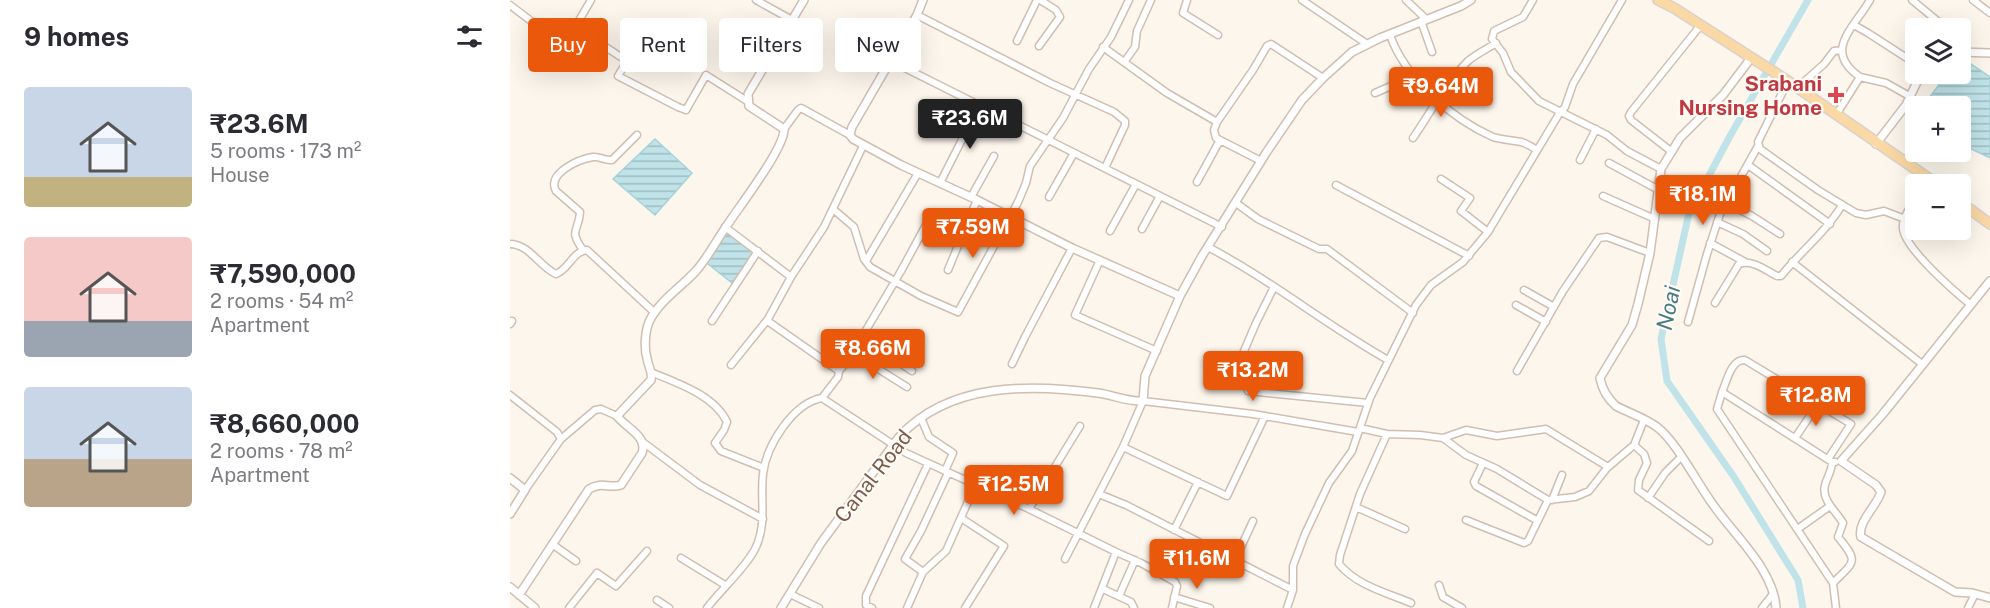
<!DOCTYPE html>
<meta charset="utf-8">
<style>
:root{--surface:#fff;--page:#f7f7f7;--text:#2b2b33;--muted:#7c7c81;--accent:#ea580c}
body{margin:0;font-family:"Public Sans",sans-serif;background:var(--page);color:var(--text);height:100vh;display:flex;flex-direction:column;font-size:22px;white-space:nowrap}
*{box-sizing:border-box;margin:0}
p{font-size:20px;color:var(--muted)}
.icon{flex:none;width:33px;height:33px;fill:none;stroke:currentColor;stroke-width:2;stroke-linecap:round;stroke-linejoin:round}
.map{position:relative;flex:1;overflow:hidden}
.side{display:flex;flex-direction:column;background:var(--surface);width:510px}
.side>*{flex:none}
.top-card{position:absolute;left:18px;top:18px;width:570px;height:54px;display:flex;gap:12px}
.tools{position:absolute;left:1395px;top:18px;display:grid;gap:12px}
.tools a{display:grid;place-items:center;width:66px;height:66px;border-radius:6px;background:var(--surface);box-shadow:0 6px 24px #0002;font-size:30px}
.price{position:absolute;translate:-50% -51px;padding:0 14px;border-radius:6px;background:var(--accent);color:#fff;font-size:20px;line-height:39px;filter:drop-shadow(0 2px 3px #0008)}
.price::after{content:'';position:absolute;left:50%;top:36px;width:18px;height:14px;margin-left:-9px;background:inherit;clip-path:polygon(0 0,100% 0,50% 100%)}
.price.current{background:#222;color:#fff}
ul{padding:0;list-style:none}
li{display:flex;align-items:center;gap:18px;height:150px;padding:0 24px}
li span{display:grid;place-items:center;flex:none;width:168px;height:120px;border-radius:6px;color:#555}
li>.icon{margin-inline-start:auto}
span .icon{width:72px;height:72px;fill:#fffc;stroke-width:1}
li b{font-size:26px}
h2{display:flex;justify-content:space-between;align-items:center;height:72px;padding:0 24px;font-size:26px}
.chip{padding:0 21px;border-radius:6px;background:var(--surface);box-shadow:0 6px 24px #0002;font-size:21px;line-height:54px}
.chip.current{background:var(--accent);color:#fff}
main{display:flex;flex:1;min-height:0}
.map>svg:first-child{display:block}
.water{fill:url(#water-rules);stroke:#a5d3da;stroke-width:1.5}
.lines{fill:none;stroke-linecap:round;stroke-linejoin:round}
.canal{stroke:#bfe3e8;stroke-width:7}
.minor-casing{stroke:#d1beb0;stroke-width:9}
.tertiary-casing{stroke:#d1beb0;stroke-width:10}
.primary-casing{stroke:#dad1cd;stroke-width:12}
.minor{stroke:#fff;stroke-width:6}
.tertiary{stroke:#fff;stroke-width:7}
.primary{stroke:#fbd9a5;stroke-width:9}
.health-dot{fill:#e0444e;stroke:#fffaf3;stroke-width:2}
.labels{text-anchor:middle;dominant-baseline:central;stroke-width:4.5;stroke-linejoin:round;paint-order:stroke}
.health-label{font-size:21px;font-weight:bold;fill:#be3a42;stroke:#fffaf3;text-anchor:end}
.street-label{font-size:21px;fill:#7a5c4d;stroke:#fffaf3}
.water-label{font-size:22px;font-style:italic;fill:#437c86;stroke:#fffaf3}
</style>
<main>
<section class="side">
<h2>9 homes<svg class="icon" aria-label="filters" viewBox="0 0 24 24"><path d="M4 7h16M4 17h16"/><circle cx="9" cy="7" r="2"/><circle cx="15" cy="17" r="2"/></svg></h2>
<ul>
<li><span style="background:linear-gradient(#c9d6e8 75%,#c2b280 0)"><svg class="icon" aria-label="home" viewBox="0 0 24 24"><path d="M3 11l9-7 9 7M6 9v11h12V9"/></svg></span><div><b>₹23.6M</b><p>5 rooms · 173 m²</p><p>House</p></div></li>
<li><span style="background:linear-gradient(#f6c9c9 70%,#9aa5b1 0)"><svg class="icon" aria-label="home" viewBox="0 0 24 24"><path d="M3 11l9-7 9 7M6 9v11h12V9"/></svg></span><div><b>₹7,590,000</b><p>2 rooms · 54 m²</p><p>Apartment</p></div></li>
<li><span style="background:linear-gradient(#c9d6e8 60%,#b9a48a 0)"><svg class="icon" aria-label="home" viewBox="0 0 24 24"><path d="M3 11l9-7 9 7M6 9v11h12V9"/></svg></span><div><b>₹8,660,000</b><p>2 rooms · 78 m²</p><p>Apartment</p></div></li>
</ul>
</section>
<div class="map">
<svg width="1480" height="608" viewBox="0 0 1480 608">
<defs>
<pattern id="water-rules" width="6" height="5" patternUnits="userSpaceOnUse" patternTransform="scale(1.5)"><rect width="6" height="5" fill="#bfe3e8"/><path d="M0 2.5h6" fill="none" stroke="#a0bbbe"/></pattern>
</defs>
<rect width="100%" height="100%" fill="#fdf6ec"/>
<!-- water -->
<path class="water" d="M 1461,64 L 1480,77 L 1480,158 L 1451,144 L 1450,106 L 1413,106 L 1437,74 L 1450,74 L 1451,68 Z
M 145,139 L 182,173 L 145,215 L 103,179 Z
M 217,233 L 244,252 L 222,283 L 197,263 Z"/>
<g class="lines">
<!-- canal -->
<path class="canal" d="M 1293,608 L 1288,580 L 1224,477 L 1157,381 L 1151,339 L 1179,213 L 1220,136 L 1298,0"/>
<defs>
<path id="minor" d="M 246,0 L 282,20
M 677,0 L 673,13 L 708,35
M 792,0 L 857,44
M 896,0 L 916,19
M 1023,0 L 1013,17 L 984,31 L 982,39 L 993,53 L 1001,72 L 1029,101 L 1097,135 L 1117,151 L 1151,169
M 1402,0 L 1436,28
M 1463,0 L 1480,13
M 0,5 L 54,46 L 81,0
M 407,15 L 540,83 L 604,112 L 615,121 L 615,125 L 595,168
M 911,21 L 922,52
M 1344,25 L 1358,33 L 1406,64
M 65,27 L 117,61 L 108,76 L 168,107 L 176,110 L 196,75 L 237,101
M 880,35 C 895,78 942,119 983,137 C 992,140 1002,140 1011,142 C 1016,143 1022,147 1027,150
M 507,41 L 527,0
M 529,46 L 550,17 L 546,10 L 530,0
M 593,47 L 657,93 L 707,122
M 381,61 L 712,227
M 615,61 L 625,47 L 627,31 L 641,0
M 1350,77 C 1312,51 1344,28 1360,0
M 1278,81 L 1248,142 L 1250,149 L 1308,190 L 1346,213 L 1356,215 L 1374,211 L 1395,219
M 1287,88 L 1314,64 L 1324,51 L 1332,50
M 865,93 L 904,76
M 1326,115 L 1350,77 L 1376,83 L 1401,97
M 274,129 L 288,110 L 291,108 L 340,135
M 903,138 C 921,112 935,84 958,61 C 966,54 977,49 986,43
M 1162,152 L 1121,120 L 1119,116 L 1121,112 L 1190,26
M 1070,160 L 1086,129
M 751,161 L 706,138 L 704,130 L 707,122 L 743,70 L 757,46 L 761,44 L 813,78
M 1099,163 L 1147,189
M 1238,165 L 1320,224
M 931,179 L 960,198 L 951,211 L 978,232
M 687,182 L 710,140
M 430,183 L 469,106
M 826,185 L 959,256
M 1093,196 L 1145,219
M 461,197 L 484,156
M 539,197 L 564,153
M 1406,198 C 1401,206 1392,218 1393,228 C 1394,248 1445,292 1461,305
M 726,203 L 748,219 L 809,249 L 817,249 L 903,313
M 1217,203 L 1242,216 L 1270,234
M 323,209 L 344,227 L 354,259 L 360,267 L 411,296 L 448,312 L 508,202 L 516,183 L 520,166 L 553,118 L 579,69 L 601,37 L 619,0
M 1207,222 L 1233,234 L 1257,251
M 215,227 L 281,277 L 258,319 L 259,322 L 329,371 L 328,377 L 312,398
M 632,229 L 650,196
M 600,231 L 626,184
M 1200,243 L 1235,262
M 0,244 C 19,244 30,267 46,274 C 59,269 63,251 77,250 L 145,313
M 698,247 C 761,280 816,325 878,360
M 73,250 C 58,229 69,232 70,212 L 46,191 C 36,173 70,159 83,157 C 90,156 95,161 102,160 L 127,135
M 590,260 L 565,315 L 647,351
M 356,261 L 408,173
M 1282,262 L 1412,364
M 438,270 L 467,200
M 281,277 L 314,227 L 353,146
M 1014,290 L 1044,307
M 1205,303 L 1229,264 C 1242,259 1255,270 1267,276 L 1271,276 C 1290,252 1316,232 1332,205
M 1006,305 L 1036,322
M 202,321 L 248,251
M 1178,322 L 1197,254 L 1210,214 L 1248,146
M 0,324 L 2,321
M 352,337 L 402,371
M 343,353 L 397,387
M 502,364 L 515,337 L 562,248
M 221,365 L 258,319
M 329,371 L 339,359 L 391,271 L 416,225
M 1007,371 L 1053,291 L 1089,238 L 1097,237 L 1140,253
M 143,373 C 168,383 205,396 217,422 L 214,430 L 205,443 L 211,451 L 254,468
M 723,377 L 746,323 L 764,287
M 738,391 L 858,403
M 1212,392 L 1207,409 L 1323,583 C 1345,561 1349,562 1328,537 L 1333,523 C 1326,511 1311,500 1315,485 C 1317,477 1322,471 1322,462
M 0,395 L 47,432 L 51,439 L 15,490
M 411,418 L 419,437 L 443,453 L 435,471
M 1134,420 L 1124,445 L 1134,454 L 1137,463 L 1129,480 L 1128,490 L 1199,541
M 850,428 L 877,434 L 910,435 L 933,438 L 956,430 L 987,436 L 1036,429 L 1098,467
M 877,434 L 850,494 L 830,555 L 829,564 C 846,585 877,593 901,603
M 933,438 L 956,455 L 987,469 L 1038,500 L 1018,541 L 1014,543 L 956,520
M 1285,438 L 1308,404
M 51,439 L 85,410 L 91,409 L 107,416
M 134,443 L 190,485 L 253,519
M 613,447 L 717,496 L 755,416
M 1318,459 L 1341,424 L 1235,360 C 1221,359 1217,381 1212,392 L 1322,462 L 1325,462
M 973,463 L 964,482 L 966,486 L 1028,521
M 589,494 L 616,505 L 783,590
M 1138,498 L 1155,473 L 1171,457
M 1038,500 L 1065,497 L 1079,491 L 1097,468 L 1124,445
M 1042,500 L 1052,475
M 846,507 L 895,529
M 519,509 L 570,426
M 451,518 L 494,546 L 455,608
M 1289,528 L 1320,506
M 664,530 L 688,482
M 42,544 L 66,561
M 606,552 L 631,563 L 665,582 L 667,586 L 662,608
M 171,558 L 215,585
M 555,559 L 613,447 L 633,401 L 743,414 L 848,432
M 725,560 L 743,521
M 413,572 L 395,559 L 411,531 L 438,473
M 1323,583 L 1326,608
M 929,585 L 933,597 L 952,608
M 593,589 L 621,602 L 624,608
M 280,594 L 309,608
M 609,596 L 625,560
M 664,597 L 700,608
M 147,600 L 159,608
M 59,608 L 87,573 L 106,586 L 137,551
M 197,608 C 210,591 238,565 246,547 C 257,523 250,499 253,474 C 256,446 283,403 312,398 L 396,453 L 519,509 L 606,552 L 584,608
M 362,608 L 356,605 L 356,596 L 418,464
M 397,608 L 413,572 L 436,551 L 465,486
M 777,608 L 783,590 L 783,566 L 795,534 L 819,483 L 842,451 L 860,398 L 906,305 L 921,285 L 953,262 L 978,232 L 1049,114 L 1055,107 L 1063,84 L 1112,0
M 1252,608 L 1263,594
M 1458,608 L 1465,594"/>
<path id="tertiary" d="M 413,0 L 407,15 L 342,127 L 340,135 L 343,139 L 391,165 L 467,200 L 562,248 L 670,296
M 1450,52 L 1480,53
M 1241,58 L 1213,95 L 1170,138 L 1151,169 L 1140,253 L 1128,304 L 1122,325 L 1090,378 C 1092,389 1097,398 1106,406 C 1119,413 1135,418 1147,427 C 1167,442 1188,485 1204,506 C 1224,535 1264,570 1266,608
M 1366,144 L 1396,105 L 1408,80 L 1414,74
M 1480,281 L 1372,415 L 1331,461 L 1366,485 L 1371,492 C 1367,506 1347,522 1351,537 L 1445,592 L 1462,593 L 1480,598
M 0,478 L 15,490 L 0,514
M 0,587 L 25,608
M 9,595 L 79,489 C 93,481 98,489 111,485 L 132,453 C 138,436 116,428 107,416 L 141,380 C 143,371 138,367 137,358 C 134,349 135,332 139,322 C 148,302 170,288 185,272 C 197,259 206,241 216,227 C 228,208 275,148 274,129 L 239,106 L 238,94 L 294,0
M 271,608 L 311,543 L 389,437 C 439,382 520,384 588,393 C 603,395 618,402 633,401 L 635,376 L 670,296 L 692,256 L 756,153 L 792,100 L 813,78 L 842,52 L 870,38 L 951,6 L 961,0"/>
<path id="primary" d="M 1148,0 L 1164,8 L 1278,81 L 1427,184
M 1450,202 L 1480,224"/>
</defs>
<!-- minor casing -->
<use href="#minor" class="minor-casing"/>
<!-- tertiary casing -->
<use href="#tertiary" class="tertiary-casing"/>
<!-- primary casing -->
<use href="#primary" class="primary-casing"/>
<!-- minor -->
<use href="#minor" class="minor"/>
<!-- tertiary -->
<use href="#tertiary" class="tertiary"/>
<!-- primary -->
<use href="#primary" class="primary"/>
</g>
<!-- markers -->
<path class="health-dot" d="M1323 86h6v6h6v6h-6v6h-6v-6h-6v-6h6z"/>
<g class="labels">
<!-- health labels -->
<g class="health-label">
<text x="1312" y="83">Srabani<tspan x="1312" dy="24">Nursing Home</tspan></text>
</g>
<!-- street labels -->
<g class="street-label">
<text transform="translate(363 476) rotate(-52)">Canal Road</text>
</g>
<!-- water labels -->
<g class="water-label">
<text transform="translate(1158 308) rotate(-78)">Noai</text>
</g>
</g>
</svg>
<div class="tools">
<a><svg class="icon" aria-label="layers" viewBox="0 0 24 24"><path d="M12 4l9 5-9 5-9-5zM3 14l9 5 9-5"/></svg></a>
<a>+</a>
<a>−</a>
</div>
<b class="price" style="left:931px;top:118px">₹9.64M</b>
<b class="price current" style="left:460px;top:150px">₹23.6M</b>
<b class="price" style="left:1193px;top:226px">₹18.1M</b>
<b class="price" style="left:463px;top:259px">₹7.59M</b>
<b class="price" style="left:363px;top:380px">₹8.66M</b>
<b class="price" style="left:743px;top:402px">₹13.2M</b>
<b class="price" style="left:1306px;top:427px">₹12.8M</b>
<b class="price" style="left:504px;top:516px">₹12.5M</b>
<b class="price" style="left:687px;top:590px">₹11.6M</b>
<div class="top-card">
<a class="chip current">Buy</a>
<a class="chip">Rent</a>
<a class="chip">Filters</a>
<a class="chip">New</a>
</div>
</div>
</main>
